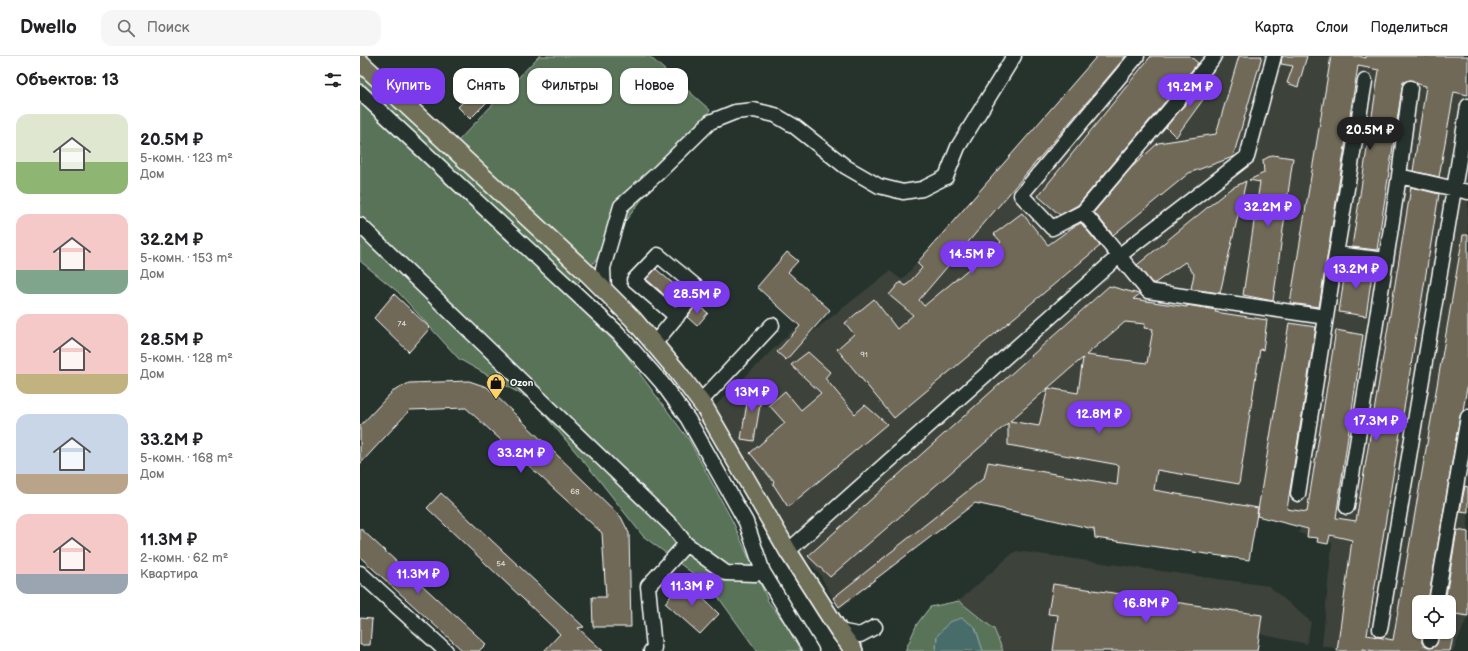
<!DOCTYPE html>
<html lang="ru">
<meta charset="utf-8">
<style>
:root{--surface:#fff;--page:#f6f6f6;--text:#202124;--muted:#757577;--line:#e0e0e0;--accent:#7c3aed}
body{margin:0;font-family:"Balsamiq Sans",sans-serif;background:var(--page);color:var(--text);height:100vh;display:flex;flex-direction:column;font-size:15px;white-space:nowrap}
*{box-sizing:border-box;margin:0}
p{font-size:13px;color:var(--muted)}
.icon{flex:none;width:22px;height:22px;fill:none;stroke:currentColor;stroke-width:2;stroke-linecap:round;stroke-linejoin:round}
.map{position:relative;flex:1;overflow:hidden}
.sheet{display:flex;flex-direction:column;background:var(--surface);width:360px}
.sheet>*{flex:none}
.banner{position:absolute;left:12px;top:12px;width:380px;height:36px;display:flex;gap:8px}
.fabs{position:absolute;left:1052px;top:539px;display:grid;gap:8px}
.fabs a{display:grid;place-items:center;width:44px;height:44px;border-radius:8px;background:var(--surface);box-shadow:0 1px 3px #0004;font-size:20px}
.price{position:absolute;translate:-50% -34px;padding:0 9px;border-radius:14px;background:var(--accent);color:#fff;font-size:13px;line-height:26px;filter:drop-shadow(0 1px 2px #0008)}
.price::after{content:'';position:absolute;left:50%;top:24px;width:12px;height:9px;margin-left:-6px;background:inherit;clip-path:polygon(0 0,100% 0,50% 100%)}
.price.active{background:#222;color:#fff}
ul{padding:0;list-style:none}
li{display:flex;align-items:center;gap:12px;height:100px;padding:0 16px}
li span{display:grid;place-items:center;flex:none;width:112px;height:80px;border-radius:12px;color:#555}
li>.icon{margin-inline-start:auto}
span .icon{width:48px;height:48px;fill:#fffc;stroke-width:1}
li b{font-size:17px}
h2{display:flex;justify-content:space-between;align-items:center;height:48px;padding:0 16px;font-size:17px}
.tag{padding:0 14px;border-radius:12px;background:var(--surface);box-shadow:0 1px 3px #0004;font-size:14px;line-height:36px}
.tag.active{background:var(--accent);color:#fff}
header{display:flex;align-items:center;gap:24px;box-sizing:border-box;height:56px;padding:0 20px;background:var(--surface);border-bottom:1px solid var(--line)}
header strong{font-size:19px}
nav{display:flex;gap:22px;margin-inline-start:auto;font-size:14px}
.search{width:280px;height:36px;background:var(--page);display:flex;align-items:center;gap:10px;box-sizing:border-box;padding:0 14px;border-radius:12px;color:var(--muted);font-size:15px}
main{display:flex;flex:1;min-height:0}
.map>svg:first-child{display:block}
.built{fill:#3c433a;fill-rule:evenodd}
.green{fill:#587359;stroke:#acb9ac}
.water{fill:#476c6b;stroke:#91a7a6}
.building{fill:#706958;stroke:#fff;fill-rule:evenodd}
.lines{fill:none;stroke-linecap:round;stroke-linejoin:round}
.minor-casing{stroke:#fff;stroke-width:17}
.major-casing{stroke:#fff;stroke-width:20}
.minor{stroke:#26332d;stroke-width:14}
.major{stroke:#706f59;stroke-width:17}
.labels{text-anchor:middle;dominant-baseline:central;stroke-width:3;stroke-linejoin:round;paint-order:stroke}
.number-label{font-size:8px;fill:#dbdad5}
.poi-label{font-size:10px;font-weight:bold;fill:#fff;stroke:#26332d;text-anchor:start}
</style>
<header>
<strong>Dwello</strong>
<div class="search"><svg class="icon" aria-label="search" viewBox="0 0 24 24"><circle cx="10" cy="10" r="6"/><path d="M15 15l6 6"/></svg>Поиск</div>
<nav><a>Карта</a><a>Слои</a><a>Поделиться</a></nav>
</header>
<main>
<section class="sheet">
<h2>Объектов: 13<svg class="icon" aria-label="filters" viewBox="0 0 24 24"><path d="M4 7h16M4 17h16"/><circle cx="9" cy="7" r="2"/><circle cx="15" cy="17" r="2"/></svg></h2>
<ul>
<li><span style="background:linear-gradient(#dfe7d0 60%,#8fb573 0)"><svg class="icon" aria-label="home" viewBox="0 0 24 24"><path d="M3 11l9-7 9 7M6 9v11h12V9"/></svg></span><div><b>20.5M ₽</b><p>5-комн. · 123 m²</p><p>Дом</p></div></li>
<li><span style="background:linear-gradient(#f6c9c9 70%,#7fa58c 0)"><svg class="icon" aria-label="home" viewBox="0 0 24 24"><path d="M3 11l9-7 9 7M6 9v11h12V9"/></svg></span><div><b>32.2M ₽</b><p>5-комн. · 153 m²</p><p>Дом</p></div></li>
<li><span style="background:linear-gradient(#f6c9c9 75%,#c2b280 0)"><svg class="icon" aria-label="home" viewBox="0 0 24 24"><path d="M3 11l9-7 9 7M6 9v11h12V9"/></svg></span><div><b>28.5M ₽</b><p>5-комн. · 128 m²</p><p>Дом</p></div></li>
<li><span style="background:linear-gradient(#c9d6e8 75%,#b9a48a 0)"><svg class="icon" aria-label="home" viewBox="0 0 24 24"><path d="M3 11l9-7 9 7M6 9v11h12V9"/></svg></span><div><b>33.2M ₽</b><p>5-комн. · 168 m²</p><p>Дом</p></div></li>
<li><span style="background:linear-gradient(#f6c9c9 75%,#9aa5b1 0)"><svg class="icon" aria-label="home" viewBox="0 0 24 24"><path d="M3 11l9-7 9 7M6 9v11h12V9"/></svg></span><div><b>11.3M ₽</b><p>2-комн. · 62 m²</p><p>Квартира</p></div></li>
</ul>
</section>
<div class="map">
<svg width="1108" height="595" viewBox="0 0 1108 595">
<rect width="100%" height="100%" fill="#26332d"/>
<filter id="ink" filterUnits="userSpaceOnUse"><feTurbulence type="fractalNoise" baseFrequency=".025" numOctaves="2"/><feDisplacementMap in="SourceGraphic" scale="8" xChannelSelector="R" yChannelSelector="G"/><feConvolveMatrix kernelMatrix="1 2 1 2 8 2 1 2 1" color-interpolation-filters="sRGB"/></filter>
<g filter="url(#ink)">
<!-- built -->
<path class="built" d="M 737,0 L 1108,0 L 1108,560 L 1093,595 L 991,595 L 962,590 L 972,487 L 939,477 L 941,467 L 898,455 L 889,499 L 730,476 L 720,466 L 614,444 L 479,554 L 459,517 L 442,500 L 403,432 L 353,352 L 433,274 L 446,281 L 530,215 L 542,224 ZM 1059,546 L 1089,546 L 1089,576 L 1059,576 Z
M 657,495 L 909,530 L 951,566 L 947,588 L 899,578 L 902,559 L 693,528 L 689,558 L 698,559 L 693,595 L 643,595 L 634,573 L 599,545 L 653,497 Z"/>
<!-- green -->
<path class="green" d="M 0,0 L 97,86 L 179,0 L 289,0 L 350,54 L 209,239 L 263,295 L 329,384 L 373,466 L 408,545 L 446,595 L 397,595 L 351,531 L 283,480 L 235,419 L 173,345 L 99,303 L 38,236 L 0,205 Z
M 599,545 L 634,573 L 643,595 L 623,595 L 615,571 L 577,580 L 576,595 L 545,595 L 557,568 L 570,551 Z"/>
<!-- water -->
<path class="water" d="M 602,562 L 615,571 L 623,595 L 576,595 L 577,580 L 589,566 Z"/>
<!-- building -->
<path class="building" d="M 737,0 L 766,0 L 559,244 L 564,250 L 641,186 L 634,178 L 662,157 L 688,189 L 713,171 L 721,167 L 740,190 L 534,362 L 477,293 L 494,278 L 485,267 L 514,243 L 537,273 L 553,259 L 529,239 L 540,226 L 546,230 L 562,212 L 557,207 Z
M 791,0 L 830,0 L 838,7 L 718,149 L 700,159 L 678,140 Z
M 879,0 L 902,0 L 873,101 L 829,117 L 753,179 L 734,156 L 771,112 L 798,87 L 856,78 Z
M 922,0 L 947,0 L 938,31 L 927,27 L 933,10 L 921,8 Z
M 971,0 L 999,0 L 1006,2 L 1006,0 L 1108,0 L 1108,39 L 1094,36 L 1079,121 L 1053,115 L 1066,30 L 1058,28 L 1051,24 L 1043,26 L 1017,194 L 992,191 L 1019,14 L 998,10 L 959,251 L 930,247 Z
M 848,21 L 855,27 L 816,81 L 806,71 Z
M 114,34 L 127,46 L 110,63 L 98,51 Z
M 912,99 L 933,102 L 913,245 L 883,239 L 900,126 L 889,124 L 904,117 L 903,104 Z
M 886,125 L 860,237 L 831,233 L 834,218 L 825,206 L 795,227 L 792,227 L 777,209 L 870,133 Z
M 1051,131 L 1079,138 L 1007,579 L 1033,584 L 1103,179 L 1108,179 L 1108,326 L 1103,354 L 1100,360 L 1068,546 L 1059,546 L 1059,576 L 1062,576 L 1062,587 L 1065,590 L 1069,592 L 1076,589 L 1079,576 L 1094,576 L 1090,595 L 1014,595 L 1003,593 L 1003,595 L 977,595 L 992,484 L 970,479 L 968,488 L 957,486 L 958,482 L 947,481 L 948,473 L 897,460 L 929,267 L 956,271 L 927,453 L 947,456 L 976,274 L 1003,279 L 976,462 L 996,465 Z
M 427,196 L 438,205 L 428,216 L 470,254 L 426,304 L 417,296 L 440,270 L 397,231 Z
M 990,208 L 1013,211 L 1006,260 L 979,256 L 986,209 L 990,210 Z
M 296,213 L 324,237 L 315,248 L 286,223 Z
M 749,230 L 779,238 L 780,238 L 773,243 L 827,251 L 827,249 L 856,254 L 855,256 L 907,264 L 903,294 L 900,293 L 879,428 L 797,414 L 794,434 L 898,452 L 889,504 L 735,482 L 734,473 L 615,447 L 479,551 L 473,542 L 624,422 L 628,406 L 757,429 L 759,409 L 648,389 L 648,367 L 470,521 L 448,500 ZM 765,266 L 785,268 L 784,272 L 793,273 L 787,307 L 726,299 ZM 723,302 L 718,337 L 688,332 L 718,306 ZM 688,332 L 679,370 L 650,365 Z
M 34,238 L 70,272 L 49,296 L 14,262 Z
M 337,248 L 348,257 L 337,270 L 327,261 Z
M 448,296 L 470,316 L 465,322 L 495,358 L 505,349 L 527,368 L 428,451 L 413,428 L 414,426 L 390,397 L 425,367 L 409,349 L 425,335 L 441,354 L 461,337 L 431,309 Z
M 109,325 L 127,331 L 261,461 L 269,477 L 271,571 L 233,571 L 232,541 L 246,541 L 242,477 L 106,352 L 50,354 L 0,408 L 0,370 L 32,336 L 49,327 Z
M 390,329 L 403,331 L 394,385 L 381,383 Z
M 1105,430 L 1108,431 L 1108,456 L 1100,455 Z
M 81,437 L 224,571 L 218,572 L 243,595 L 184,595 L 200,578 L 67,452 Z
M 0,472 L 126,588 L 119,595 L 103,595 L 0,501 Z
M 1097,474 L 1108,476 L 1108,560 L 1089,557 L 1089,546 L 1085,546 Z
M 324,524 L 359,558 L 340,578 L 305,547 Z
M 693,528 L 902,559 L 897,595 L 693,595 L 698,559 L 688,558 Z
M 0,562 L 12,563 L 10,589 L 0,589 Z"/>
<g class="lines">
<defs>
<path id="minor" d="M 777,0 L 661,139 L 692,172 L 723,156 L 851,5 L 854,0
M 0,36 L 258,277 L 302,327 L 328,363 L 386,466 L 403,516 L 451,595
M 48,50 L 70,26
M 1039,120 L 1050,32
M 723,156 L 788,235 L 966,261
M 0,169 L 313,471 L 326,488 L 366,517 L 395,518 L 403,516
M 976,198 L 1005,25
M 244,234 L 243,212 L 261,150 L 298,117 L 350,66 L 375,56 L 394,54 L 415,59 L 434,70 L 486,111 L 519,130 L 543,136 L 562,133 L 586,121 L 598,91 L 654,0
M 294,288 L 339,233 L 298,199 L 274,224 L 317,261
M 340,346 L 412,269
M 938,438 L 976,198 L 1026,204 L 1039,120 L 1108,136
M 987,451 L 1026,204
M 428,495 L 760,199 L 887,101 L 914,0
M 0,517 L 86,595
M 1076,546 L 1108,361
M 1020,573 L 1108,50
M 479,575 L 500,579 L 515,571
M 1070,584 L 1071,576
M 291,595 L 294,592 L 288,530 L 326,488"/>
<path id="major" d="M 0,6 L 228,218 L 273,263 L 317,315 L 345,352 L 428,495 L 479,575 L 494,595"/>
</defs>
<!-- minor casing -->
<use href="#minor" class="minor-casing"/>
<!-- major casing -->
<use href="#major" class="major-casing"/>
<!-- minor -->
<use href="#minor" class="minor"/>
<!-- major -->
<use href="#major" class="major"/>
</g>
</g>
<!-- icons -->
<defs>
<symbol id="shop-pin" viewBox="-11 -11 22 30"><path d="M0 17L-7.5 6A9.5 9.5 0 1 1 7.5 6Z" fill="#ffd166" stroke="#26332d"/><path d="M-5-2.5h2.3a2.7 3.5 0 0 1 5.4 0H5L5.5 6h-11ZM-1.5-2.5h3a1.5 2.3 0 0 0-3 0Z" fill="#111"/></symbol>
</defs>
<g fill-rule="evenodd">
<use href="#shop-pin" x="125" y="316" width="22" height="30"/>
</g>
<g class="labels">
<!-- number labels -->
<g class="number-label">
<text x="42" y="267">74</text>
<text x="504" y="298">91</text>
<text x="215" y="435">68</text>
<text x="141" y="507">54</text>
</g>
<!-- poi labels -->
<g class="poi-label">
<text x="150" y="327">Ozon</text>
</g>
</g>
</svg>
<div class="fabs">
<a><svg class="icon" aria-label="locate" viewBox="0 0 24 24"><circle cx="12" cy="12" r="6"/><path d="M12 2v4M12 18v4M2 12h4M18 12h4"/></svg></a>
</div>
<b class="price" style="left:830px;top:52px">19.2M ₽</b>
<b class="price active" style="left:1010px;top:95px">20.5M ₽</b>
<b class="price" style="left:908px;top:172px">32.2M ₽</b>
<b class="price" style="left:612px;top:219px">14.5M ₽</b>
<b class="price" style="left:996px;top:234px">13.2M ₽</b>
<b class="price" style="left:337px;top:259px">28.5M ₽</b>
<b class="price" style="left:392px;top:357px">13M ₽</b>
<b class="price" style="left:739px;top:379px">12.8M ₽</b>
<b class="price" style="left:1016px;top:386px">17.3M ₽</b>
<b class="price" style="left:161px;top:418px">33.2M ₽</b>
<b class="price" style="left:58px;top:539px">11.3M ₽</b>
<b class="price" style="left:332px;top:551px">11.3M ₽</b>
<b class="price" style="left:786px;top:568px">16.8M ₽</b>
<div class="banner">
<a class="tag active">Купить</a>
<a class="tag">Снять</a>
<a class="tag">Фильтры</a>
<a class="tag">Новое</a>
</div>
</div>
</main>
